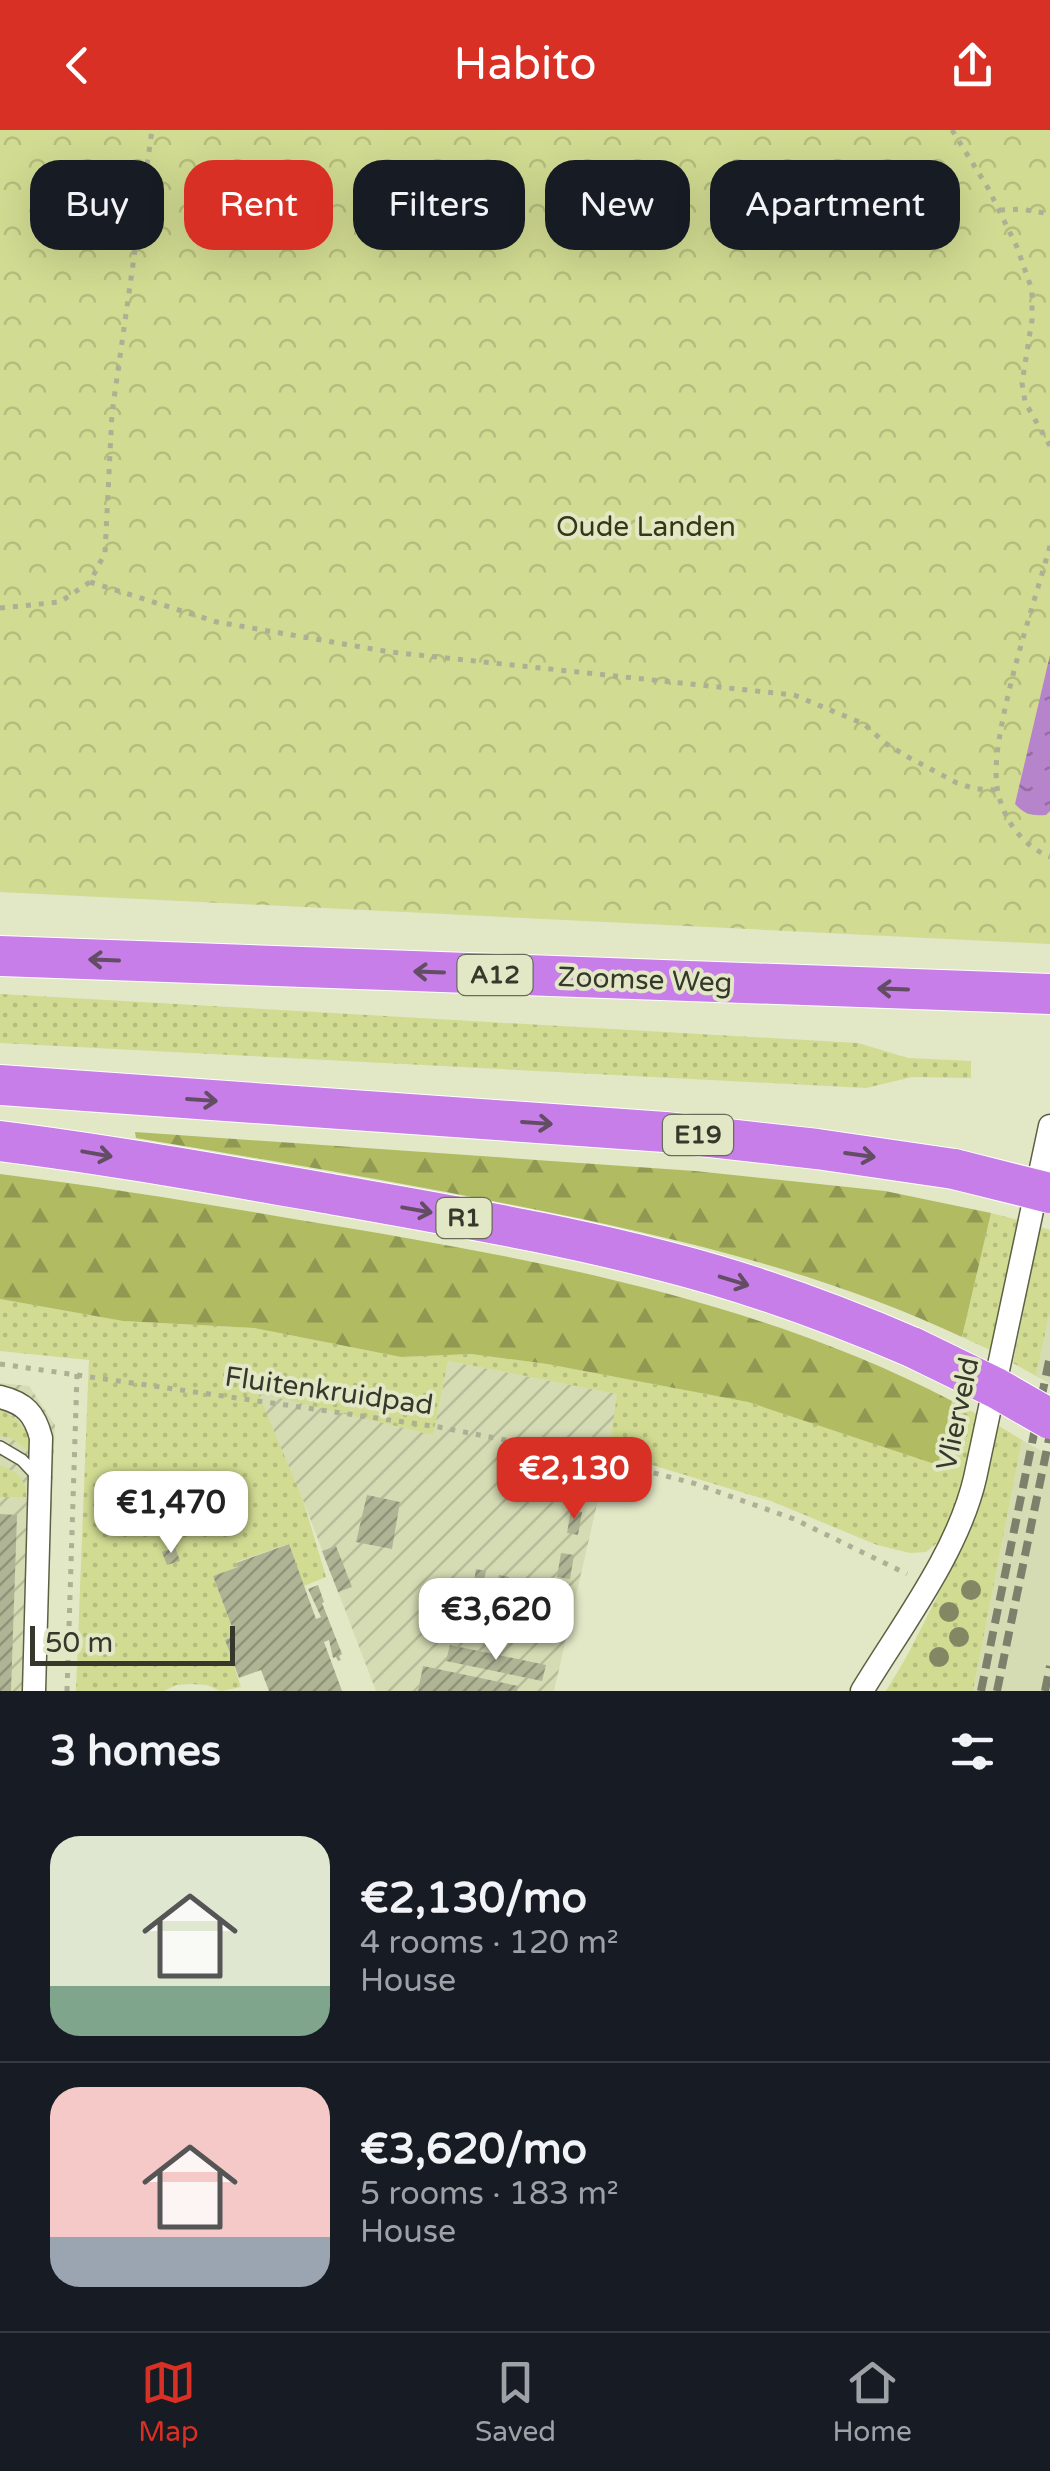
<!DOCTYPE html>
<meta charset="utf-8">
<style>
:root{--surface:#171b24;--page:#242831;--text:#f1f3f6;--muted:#9ea1a6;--line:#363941;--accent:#d93025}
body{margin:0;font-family:"Varela Round",sans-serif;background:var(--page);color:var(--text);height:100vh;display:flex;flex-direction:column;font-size:38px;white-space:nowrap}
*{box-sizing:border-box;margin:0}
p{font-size:32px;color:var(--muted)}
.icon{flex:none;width:55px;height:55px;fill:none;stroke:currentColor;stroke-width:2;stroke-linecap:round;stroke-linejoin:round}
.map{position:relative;height:1561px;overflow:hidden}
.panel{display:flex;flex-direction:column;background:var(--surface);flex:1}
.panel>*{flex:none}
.banner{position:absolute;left:30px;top:30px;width:990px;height:90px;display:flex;gap:20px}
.scale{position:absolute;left:30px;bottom:25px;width:205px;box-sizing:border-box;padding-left:10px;border:5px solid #36382b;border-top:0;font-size:28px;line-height:35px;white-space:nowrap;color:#36382b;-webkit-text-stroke:8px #e2e7c6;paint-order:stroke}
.price{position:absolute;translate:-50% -85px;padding:0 22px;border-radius:20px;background:#fff;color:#222;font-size:32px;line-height:65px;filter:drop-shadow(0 2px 5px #0008)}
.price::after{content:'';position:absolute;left:50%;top:60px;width:30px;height:22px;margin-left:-15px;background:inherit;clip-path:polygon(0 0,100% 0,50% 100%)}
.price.on{background:var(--accent);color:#fff}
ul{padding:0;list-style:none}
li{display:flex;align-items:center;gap:30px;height:250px;padding:0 50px}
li+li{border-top:2px solid var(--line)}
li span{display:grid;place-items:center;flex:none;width:280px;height:200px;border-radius:30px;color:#555}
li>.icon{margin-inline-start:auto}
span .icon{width:120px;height:120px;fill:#fffc;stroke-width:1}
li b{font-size:42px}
h2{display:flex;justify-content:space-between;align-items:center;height:120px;padding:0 50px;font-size:42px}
.pill{padding:0 35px;border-radius:30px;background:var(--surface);box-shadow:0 10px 40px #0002;font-size:35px;line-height:90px}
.pill.on{background:var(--accent);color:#fff}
header{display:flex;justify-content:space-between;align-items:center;height:130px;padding:0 50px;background:var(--accent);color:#fff;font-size:45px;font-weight:600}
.tab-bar{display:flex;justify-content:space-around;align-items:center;height:140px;border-top:2px solid var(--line);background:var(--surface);font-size:28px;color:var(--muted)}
.tab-bar a{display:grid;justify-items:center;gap:5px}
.tab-bar .on{color:var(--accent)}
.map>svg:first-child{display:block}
.built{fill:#d5dbb3}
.industrial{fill:url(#industrial-furrows)}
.grass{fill:url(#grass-dots)}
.forest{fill:url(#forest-firs)}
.park{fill:url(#park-crowns)}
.water{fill:url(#water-ripples)}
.building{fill:url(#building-hatch)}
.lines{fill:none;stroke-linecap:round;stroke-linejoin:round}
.lane-casing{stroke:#5d6144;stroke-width:14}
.street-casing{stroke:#5d6144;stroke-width:25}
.highway-casing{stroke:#fff;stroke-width:42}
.path{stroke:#acb095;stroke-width:5;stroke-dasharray:5 8;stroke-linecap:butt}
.lane{stroke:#fff;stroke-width:11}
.street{stroke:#fff;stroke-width:22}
.highway{stroke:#c77ee8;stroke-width:40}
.rail{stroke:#7d806b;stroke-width:8;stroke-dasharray:15 8;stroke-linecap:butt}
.highway-bridge-casing{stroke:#fff;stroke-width:42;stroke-linecap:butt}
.highway-bridge{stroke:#c77ee8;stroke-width:40}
.tree{fill:#838763}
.oneway{stroke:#624d64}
.labels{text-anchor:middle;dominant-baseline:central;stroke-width:8;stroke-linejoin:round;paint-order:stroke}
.shield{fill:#e2e7c6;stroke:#6a6c5a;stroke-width:2.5}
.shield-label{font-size:25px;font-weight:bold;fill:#36382b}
.park-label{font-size:28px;fill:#353812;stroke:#e2e7c6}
.street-label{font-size:28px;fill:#36382b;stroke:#e2e7c6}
</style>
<header><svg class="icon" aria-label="back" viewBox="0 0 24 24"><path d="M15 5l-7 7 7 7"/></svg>Habito<svg class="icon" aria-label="share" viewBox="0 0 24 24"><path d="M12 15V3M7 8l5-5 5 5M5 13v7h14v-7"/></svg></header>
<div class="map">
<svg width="1050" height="1561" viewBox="0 0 1050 1561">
<defs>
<pattern id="industrial-furrows" width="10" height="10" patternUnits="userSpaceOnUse" patternTransform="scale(2.5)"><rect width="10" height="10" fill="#d5dbb3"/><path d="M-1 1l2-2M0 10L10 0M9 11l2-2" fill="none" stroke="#b7bd9a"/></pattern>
<pattern id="grass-dots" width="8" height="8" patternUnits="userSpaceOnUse" patternTransform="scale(2.5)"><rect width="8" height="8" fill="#d1db91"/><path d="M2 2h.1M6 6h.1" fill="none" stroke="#b4bd7d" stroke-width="1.8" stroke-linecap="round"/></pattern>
<pattern id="forest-firs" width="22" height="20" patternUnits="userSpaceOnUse" patternTransform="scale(2.5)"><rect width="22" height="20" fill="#b0bb62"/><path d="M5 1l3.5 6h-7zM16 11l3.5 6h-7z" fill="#909951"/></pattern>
<pattern id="park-crowns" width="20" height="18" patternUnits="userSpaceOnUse" patternTransform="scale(2.5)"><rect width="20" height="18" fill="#d1db91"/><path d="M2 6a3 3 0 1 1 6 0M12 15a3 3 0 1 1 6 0" fill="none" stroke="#b4bd7d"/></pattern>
<pattern id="water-ripples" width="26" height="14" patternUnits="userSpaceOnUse" patternTransform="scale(2.5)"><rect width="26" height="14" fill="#b584cb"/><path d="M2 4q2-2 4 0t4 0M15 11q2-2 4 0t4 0" fill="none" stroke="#946da5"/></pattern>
<pattern id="building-hatch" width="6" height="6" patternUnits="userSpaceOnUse" patternTransform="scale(2.5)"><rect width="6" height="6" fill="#afb495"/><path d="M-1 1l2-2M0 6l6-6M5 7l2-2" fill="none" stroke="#8f937a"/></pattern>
</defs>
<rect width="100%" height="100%" fill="#e2e7c6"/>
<!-- built -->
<path class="built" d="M 1050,1181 L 1050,1254 L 1036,1246 Z
M 1022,1310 L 1050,1326 L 1050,1561 L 973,1561 Z"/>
<!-- industrial -->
<path class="industrial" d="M 448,1231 L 618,1264 L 609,1322 L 554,1561 L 376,1561 L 303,1370 L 257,1262 L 433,1305 Z
M 0,1253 L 29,1256 L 55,1295 L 44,1561 L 0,1561 Z"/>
<!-- grass -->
<path class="grass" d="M 0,864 L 858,913 L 908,928 L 971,931 L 971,948 L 912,947 L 866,958 L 0,913 Z
M 991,1083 L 1018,1090 L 990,1220 L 962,1207 Z
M 1040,1097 L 1050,1100 L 1050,1181 L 1036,1246 L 1013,1233 Z
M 0,1169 L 123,1191 L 254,1198 L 401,1227 L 471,1224 L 547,1234 L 748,1272 L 938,1334 L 952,1271 L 977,1284 L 959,1369 L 943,1408 L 926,1422 L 910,1423 L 877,1415 L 771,1371 L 609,1322 L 617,1264 L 448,1231 L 433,1305 L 258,1263 L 303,1370 L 326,1447 L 304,1456 L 288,1414 L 236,1432 L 238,1437 L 213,1446 L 235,1505 L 225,1510 L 241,1557 L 221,1561 L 207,1555 L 191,1554 L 176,1555 L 164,1561 L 76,1561 L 89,1230 L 0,1221 Z
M 0,1280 C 19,1288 26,1300 34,1318 L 28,1320 L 11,1308 L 0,1306 Z
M 999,1296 L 1022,1310 L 973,1561 L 886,1561 L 907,1526 L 970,1402 Z
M 0,1335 C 16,1341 27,1349 26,1367 L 0,1367 Z"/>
<!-- forest -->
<path class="forest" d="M 135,1002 L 695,1041 L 885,1061 L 991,1083 L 962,1207 C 821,1141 669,1106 518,1076 C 391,1051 263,1029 136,1008 Z
M 0,1044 C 113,1058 224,1077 336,1096 C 546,1131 762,1172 952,1271 L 938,1335 L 748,1272 L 547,1234 L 471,1224 L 401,1227 L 254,1198 L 123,1191 L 0,1169 Z"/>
<!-- park -->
<path class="park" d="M 0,0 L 1050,0 L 1050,814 L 0,762 Z"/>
<!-- water -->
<path class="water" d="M 1050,525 L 1050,681 L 1046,685 C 1032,686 1025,685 1015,674 Z"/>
<!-- building -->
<path class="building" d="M 367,1365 L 400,1372 L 392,1419 L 356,1412 Z
M 571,1380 L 582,1382 L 578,1405 L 567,1403 Z
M 0,1384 L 17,1385 L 11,1561 L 0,1561 Z
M 289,1414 L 316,1489 L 321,1487 L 308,1459 L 318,1455 L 324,1472 L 322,1473 L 342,1524 L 339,1526 L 341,1530 L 338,1531 L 336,1527 L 333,1528 L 329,1510 L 324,1512 L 342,1561 L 269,1561 L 261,1540 L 239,1548 L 225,1510 L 235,1505 L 213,1446 L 238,1437 L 236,1433 Z
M 336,1416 L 352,1457 L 338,1462 L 322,1421 Z
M 175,1417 L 180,1431 L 167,1435 L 162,1422 Z
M 561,1423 L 574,1425 L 570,1449 L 557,1447 Z
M 476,1439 L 486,1441 L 480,1468 L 473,1467 L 472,1465 Z
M 499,1445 L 509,1447 L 504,1470 L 500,1473 L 494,1473 L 493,1469 Z
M 450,1515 L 546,1535 L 542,1551 L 446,1531 Z
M 423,1536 L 518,1556 L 517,1561 L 418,1561 Z"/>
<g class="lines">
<defs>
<path id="lane" d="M 0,1317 L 22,1330 L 37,1346"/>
<path id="street" d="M 0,1267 C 25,1273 35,1284 41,1308 L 34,1561
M 862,1561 C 902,1495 958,1422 975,1348 L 1050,996"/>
<path id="highway" d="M 0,826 L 1050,864
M 0,955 L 665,1002 L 817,1019 L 954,1039
M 0,1011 C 105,1024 210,1043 314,1061 C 448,1085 584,1107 715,1145 C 783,1165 849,1190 914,1218"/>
</defs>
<!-- lane casing -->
<use href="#lane" class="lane-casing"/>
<!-- street casing -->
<use href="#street" class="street-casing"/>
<!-- highway casing -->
<use href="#highway" class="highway-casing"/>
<!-- path -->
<path class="path" d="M 952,0 L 988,58 L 1017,117 L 1032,160 L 1032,190 L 1022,253 L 1025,272 L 1050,316
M 1000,80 L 1021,79 L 1050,84
M 1050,416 C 1034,473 1015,529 1003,588 C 999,610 994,633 997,657 C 1002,688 1021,715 1050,727
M 90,452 L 217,492 L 390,522 L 794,565 L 864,594 L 885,613 L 908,627 L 957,653 L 976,659 L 998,660
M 0,478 L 60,472 L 90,452 L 105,423 L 112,283 L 152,0
M 0,1234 L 439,1297 L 596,1328 L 693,1353 L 794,1389 L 907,1444
M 67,1561 L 77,1244"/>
<!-- lane -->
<use href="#lane" class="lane"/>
<!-- street -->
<use href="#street" class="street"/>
<!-- highway -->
<use href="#highway" class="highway"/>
<!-- rail -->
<path class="rail" d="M 981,1561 L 1050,1226
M 997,1561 L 1050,1304
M 1045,1561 L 1050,1536"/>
<defs>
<path id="highway-bridge" d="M 954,1039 L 1050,1063
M 914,1218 L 996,1258 L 1050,1289"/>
</defs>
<!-- highway-bridge casing -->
<use href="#highway-bridge" class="highway-bridge-casing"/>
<!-- highway-bridge -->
<use href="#highway-bridge" class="highway-bridge"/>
</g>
<!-- trees -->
<g class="tree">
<circle cx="971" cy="1460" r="10"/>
<circle cx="949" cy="1482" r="10"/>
<circle cx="959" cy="1507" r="10"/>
<circle cx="939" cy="1527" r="10"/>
</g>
<!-- one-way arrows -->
<defs><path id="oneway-shaft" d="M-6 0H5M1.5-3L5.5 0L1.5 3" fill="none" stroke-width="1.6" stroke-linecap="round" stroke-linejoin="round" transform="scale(2.5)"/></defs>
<g class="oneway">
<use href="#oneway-shaft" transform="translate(104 830) rotate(-178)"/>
<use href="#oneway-shaft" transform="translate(429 842) rotate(-178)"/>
<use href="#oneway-shaft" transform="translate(893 859) rotate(-178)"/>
<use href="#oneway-shaft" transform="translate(202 970) rotate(4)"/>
<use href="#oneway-shaft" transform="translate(537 993) rotate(4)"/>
<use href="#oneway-shaft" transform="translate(97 1024) rotate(10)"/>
<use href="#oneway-shaft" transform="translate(860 1025) rotate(8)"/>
<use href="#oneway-shaft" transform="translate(417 1080) rotate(10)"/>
<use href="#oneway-shaft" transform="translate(734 1151) rotate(17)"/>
</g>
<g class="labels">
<!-- shield labels -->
<g class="shield">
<rect x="457.5" y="825" width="75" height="40" rx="8"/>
<rect x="663" y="985" width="70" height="40" rx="8"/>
<rect x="436.5" y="1068" width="55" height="40" rx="8"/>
</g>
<g class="shield-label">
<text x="495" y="845">A12</text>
<text x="698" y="1005">E19</text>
<text x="464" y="1088">R1</text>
</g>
<!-- park labels -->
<g class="park-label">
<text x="646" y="397">Oude Landen</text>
</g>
<!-- street labels -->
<g class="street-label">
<text transform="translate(645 850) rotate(2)">Zoomse Weg</text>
<text transform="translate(329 1261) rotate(8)">Fluitenkruidpad</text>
<text transform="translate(958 1284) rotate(-78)">Vlierveld</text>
</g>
</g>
</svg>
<div class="scale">50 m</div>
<b class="price on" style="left:574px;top:1392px">€2,130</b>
<b class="price" style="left:171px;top:1426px">€1,470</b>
<b class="price" style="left:496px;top:1533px">€3,620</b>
<div class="banner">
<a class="pill">Buy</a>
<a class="pill on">Rent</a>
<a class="pill">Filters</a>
<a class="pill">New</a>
<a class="pill">Apartment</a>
</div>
</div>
<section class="panel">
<h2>3 homes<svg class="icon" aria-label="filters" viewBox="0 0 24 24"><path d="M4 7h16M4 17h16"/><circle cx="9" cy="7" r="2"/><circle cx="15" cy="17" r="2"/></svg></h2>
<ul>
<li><span style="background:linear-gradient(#dfe7d0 75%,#7fa58c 0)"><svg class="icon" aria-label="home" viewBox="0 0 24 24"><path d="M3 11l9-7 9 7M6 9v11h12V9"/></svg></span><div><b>€2,130/mo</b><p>4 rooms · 120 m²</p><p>House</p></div></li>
<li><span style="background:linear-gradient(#f6c9c9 75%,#9aa5b1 0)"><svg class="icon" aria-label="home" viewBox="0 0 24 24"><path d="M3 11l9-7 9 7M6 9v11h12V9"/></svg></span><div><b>€3,620/mo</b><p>5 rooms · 183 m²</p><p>House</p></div></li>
</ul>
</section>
<nav class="tab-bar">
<a class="on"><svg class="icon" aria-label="map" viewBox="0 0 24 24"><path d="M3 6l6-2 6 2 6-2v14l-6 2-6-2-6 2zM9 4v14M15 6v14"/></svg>Map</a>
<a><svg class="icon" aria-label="saved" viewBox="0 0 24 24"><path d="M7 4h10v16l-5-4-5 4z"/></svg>Saved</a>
<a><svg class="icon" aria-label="home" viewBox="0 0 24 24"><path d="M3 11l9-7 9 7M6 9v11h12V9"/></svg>Home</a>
</nav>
